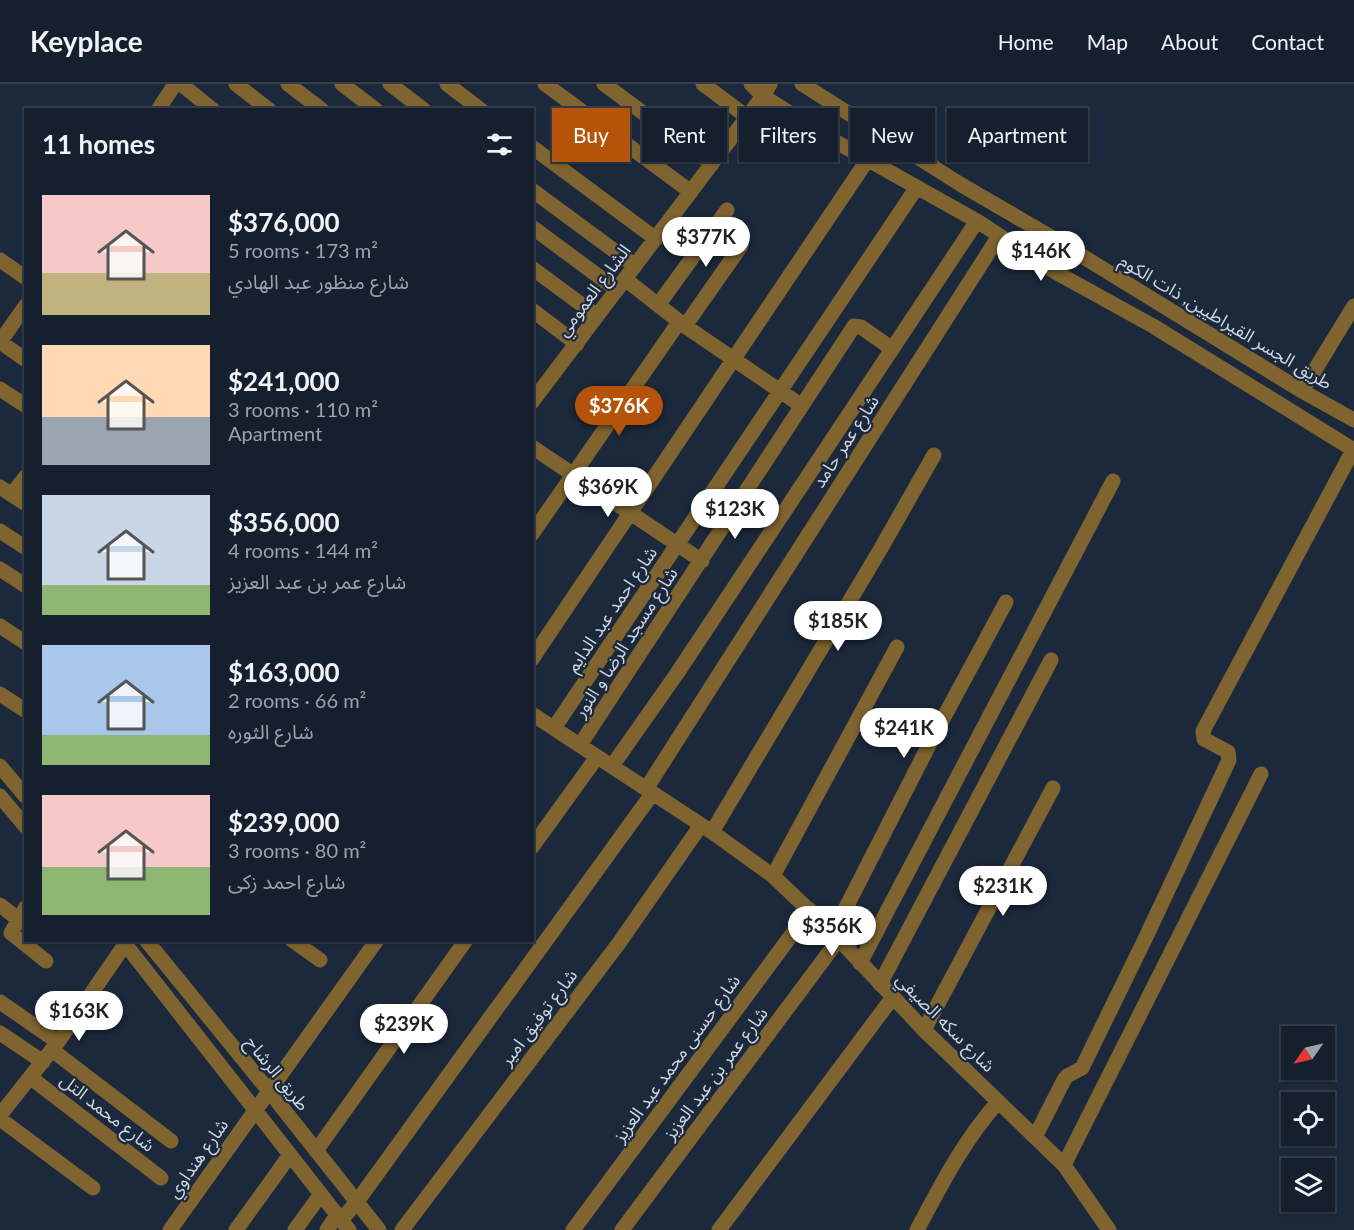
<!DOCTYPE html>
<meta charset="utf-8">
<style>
:root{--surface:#151f2d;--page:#1e2735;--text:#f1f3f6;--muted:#9da2aa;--line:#343d49;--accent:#b45309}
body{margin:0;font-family:Lato,"Noto Sans Arabic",sans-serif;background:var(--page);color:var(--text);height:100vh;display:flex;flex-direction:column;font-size:22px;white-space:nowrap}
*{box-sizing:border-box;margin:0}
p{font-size:20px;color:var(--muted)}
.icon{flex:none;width:33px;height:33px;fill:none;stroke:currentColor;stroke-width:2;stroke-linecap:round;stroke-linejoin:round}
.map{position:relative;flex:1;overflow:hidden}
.sheet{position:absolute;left:24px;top:24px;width:510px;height:834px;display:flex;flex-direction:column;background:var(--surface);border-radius:0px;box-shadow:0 2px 4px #0004,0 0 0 2px var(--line)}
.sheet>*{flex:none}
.banner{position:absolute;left:552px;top:24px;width:570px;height:54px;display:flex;gap:12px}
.needle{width:39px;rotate:236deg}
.fabs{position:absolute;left:1281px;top:942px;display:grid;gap:12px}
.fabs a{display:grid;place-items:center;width:54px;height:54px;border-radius:0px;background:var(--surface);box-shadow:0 2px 4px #0004,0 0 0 2px var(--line);font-size:30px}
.price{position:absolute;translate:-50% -51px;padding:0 14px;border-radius:21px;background:#fff;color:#222;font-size:20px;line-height:39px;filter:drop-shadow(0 2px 3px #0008)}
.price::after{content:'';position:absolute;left:50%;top:36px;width:18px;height:14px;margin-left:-9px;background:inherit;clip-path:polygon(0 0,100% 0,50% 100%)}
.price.selected{background:var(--accent);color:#fff}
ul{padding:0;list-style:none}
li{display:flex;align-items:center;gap:18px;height:150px;padding:0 18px}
li span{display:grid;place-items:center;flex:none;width:168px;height:120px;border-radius:0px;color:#555}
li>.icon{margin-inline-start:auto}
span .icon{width:72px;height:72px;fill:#fffc;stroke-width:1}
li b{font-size:26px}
h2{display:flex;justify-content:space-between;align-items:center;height:72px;padding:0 18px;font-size:26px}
.pill{padding:0 21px;border-radius:0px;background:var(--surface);box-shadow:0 2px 4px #0004,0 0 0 2px var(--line);font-size:21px;line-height:54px}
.pill.selected{background:var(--accent);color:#fff}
header{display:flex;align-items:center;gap:36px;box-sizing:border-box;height:84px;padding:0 30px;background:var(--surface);border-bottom:2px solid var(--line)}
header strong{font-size:28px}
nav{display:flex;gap:33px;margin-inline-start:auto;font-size:21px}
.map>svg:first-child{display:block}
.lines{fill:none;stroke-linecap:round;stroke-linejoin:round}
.minor{stroke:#80642f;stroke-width:15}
.labels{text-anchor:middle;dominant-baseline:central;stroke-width:4.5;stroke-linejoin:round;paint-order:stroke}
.street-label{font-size:18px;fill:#ced7e4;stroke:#1c293c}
</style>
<header>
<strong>Keyplace</strong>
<nav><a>Home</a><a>Map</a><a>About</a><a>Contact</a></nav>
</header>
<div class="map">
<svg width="1354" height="1146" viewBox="0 0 1354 1146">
<rect width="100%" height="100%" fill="#1c293c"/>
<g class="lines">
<!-- minor -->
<path class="minor" d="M 181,0 L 213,26
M 236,0 L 269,26
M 288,0 L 322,26
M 342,0 L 376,26
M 390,0 L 424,26
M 447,0 L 481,26
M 545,0 L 691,108
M 604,0 L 712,80
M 703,0 L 747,33
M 751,0 L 763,12 L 831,55 L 977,137 L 1057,189 L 1153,242 L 1354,366
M 802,0 L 960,100 L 1051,153 L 1302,307 L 1354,336
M 158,26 L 175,0
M 532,63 L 656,155
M 532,106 L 635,182
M 532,143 L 617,206
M 0,176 L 26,194
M 532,184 L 597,232
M 625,195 L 685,242 L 802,322
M 26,221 L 0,258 L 26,276
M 658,221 L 727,126
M 532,226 L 577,260
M 685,242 L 741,162
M 0,305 L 26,322
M 1302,307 L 1354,222
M 532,318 L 763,12 L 770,0
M 532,363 L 702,477
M 0,403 L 26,420
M 12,410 L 26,392
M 0,447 L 26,464
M 532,450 L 679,238
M 0,485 L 26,502
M 0,542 L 26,559
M 532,575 L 868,75
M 0,610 L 26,627
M 532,630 L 712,748 L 773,792 L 833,849 L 924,946 L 1064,1081 L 1109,1146
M 554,644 L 917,103
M 580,661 L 854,242 L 861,243 L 891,264
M 0,682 L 26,713
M 612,682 L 678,588 L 977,137
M 646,705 L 999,152
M 0,712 L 26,743
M 712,748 L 880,466 L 934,371
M 532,763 L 597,673
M 773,792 L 897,563
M 0,821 L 18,835
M 26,823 L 11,849 L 46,877
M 833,849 L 931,657 L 1006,518
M 122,856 L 349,1146
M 146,856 L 269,1007 L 379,1146
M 292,856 L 320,876
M 860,879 L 1113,397
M 880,900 L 1051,576
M 0,918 L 58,958
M 924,946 L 1053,704
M 0,949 L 43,978
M 52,966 L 171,1057
M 30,993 L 161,1094
M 0,1031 L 58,958 L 128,856
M 0,1035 L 93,1104
M 1035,1053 L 1064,996 L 1067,992 L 1082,984 L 1146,853 L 1229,676 L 1228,668 L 1204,655 L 1203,647 L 1353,366
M 316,1067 L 466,856
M 1064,1081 L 1261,690
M 341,1136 L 356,1119 L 652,710
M 170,1146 L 377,856
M 236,1146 L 290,1071
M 295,1146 L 321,1110
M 327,1146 L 337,1131
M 402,1146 L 619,859 L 701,741
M 573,1146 L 810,826
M 622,1146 L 839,855
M 719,1146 L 893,913
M 917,1146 C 941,1101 964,1056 998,1018"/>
</g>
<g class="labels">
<!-- street labels -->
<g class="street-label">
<text transform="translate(593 206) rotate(-53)">الشارع العمومي</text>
<text transform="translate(1226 237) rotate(31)">طريق الجسر القيراطيين, ذات الكوم</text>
<text transform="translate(845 357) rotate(-57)">شارع عمر حامد</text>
<text transform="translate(611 525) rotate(-56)">شارع احمد عبد الدايم</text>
<text transform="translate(625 558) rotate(-57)">شارع مسجد الرضا و النور</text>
<text transform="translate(538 933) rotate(-53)">شارع توفيق امير</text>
<text transform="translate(946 938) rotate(45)">شارع سكه الصيفي</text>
<text transform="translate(676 974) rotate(-54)">شارع حسنى محمد عبد العزيز</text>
<text transform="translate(278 989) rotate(51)">طريق الرشاح</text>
<text transform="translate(715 989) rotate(-53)">شارع عمر بن عبد العزيز</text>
<text transform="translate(108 1028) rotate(38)">شارع محمد التل</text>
<text transform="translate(197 1074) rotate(-55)">شارع هنداوي</text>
</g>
</g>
</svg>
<div class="fabs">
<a><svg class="needle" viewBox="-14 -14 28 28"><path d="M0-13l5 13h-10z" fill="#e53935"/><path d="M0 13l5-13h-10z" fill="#9da2aa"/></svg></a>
<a><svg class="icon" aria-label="locate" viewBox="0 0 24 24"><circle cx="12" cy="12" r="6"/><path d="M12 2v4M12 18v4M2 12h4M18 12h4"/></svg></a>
<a><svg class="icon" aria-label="layers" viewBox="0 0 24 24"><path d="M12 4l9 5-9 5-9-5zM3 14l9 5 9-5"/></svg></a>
</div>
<b class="price" style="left:706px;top:184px">$377K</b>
<b class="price" style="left:1041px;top:198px">$146K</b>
<b class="price selected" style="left:619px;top:353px">$376K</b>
<b class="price" style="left:608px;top:434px">$369K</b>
<b class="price" style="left:735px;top:456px">$123K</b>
<b class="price" style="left:838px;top:568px">$185K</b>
<b class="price" style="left:904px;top:675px">$241K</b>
<b class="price" style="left:1003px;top:833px">$231K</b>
<b class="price" style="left:832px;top:873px">$356K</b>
<b class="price" style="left:79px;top:958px">$163K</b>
<b class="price" style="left:404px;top:971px">$239K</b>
<div class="banner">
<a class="pill selected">Buy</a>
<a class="pill">Rent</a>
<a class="pill">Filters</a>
<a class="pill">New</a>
<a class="pill">Apartment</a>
</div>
<section class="sheet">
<h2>11 homes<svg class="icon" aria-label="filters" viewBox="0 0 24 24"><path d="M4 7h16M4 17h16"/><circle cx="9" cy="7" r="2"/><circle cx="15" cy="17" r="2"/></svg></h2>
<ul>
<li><span style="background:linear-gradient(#f6c9c9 65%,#c2b280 0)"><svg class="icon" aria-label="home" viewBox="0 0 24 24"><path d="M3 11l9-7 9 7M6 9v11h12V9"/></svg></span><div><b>$376,000</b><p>5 rooms · 173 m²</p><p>شارع منظور عبد الهادي</p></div></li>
<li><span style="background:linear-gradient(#ffd9b3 60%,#9aa5b1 0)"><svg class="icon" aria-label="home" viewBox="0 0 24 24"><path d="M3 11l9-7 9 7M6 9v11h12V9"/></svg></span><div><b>$241,000</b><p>3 rooms · 110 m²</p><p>Apartment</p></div></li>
<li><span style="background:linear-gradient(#c9d6e8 75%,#8fb573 0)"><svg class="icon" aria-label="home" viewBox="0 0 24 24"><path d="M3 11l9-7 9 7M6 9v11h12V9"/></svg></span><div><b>$356,000</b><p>4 rooms · 144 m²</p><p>شارع عمر بن عبد العزيز</p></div></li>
<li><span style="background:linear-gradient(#a9c7e8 75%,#8fb573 0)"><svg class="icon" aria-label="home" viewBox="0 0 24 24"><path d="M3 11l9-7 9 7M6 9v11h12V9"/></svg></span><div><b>$163,000</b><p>2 rooms · 66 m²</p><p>شارع الثوره</p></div></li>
<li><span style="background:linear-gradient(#f6c9c9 60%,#8fb573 0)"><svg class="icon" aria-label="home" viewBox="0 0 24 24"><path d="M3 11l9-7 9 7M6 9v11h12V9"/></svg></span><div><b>$239,000</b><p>3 rooms · 80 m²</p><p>شارع احمد زكى</p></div></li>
</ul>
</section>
</div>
